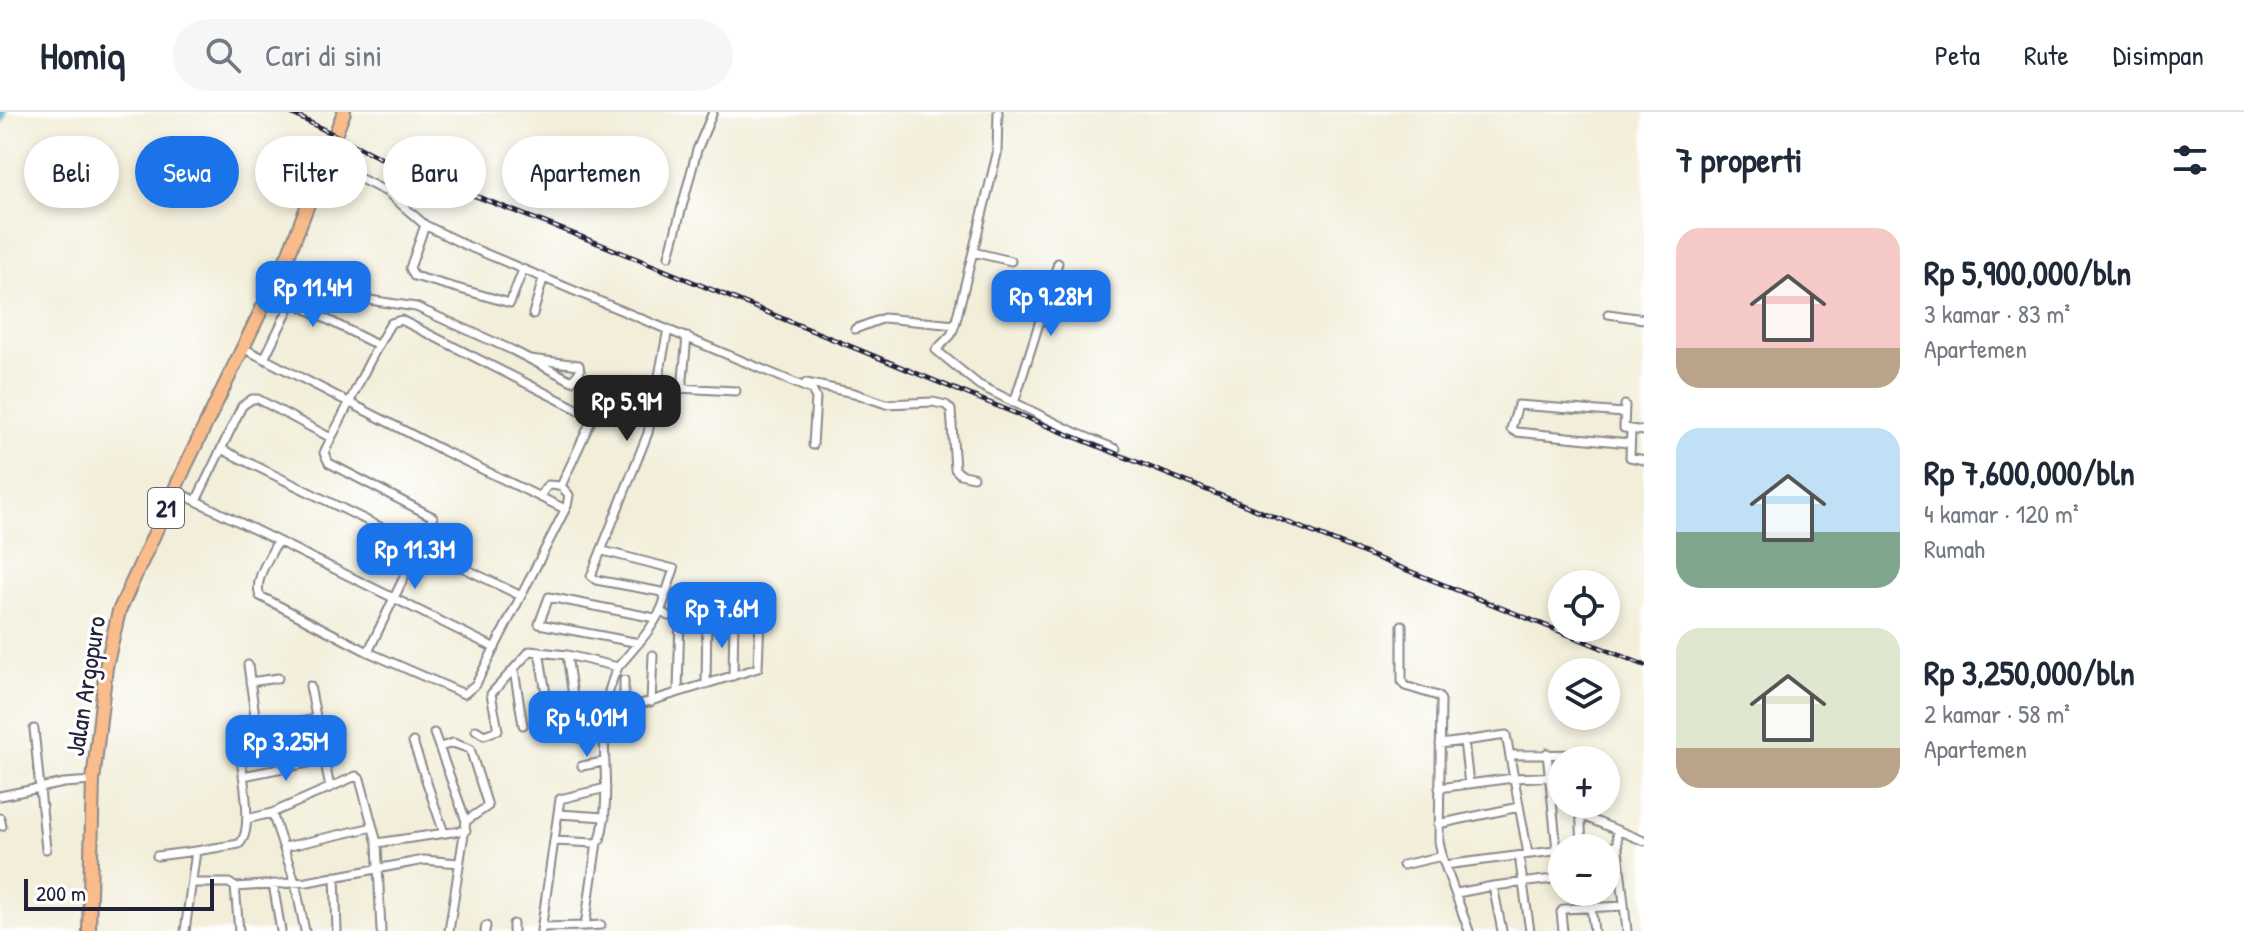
<!DOCTYPE html>
<html lang="id">
<meta charset="utf-8">
<style>
:root{--surface:#fff;--page:#f6f6f7;--text:#1f2937;--muted:#747a83;--line:#e0e1e3;--accent:#1a73e8}
body{margin:0;font-family:"Patrick Hand",sans-serif;background:var(--page);color:var(--text);height:100vh;display:flex;flex-direction:column;font-size:30px;white-space:nowrap}
*{box-sizing:border-box;margin:0}
p{font-size:26px;color:var(--muted)}
.icon{flex:none;width:44px;height:44px;fill:none;stroke:currentColor;stroke-width:2;stroke-linecap:round;stroke-linejoin:round}
.map{position:relative;flex:1;overflow:hidden}
.drawer{display:flex;flex-direction:column;background:var(--surface);width:600px}
.drawer>*{flex:none}
.hud{position:absolute;left:24px;top:24px;width:760px;height:72px;display:flex;gap:16px}
.controls{position:absolute;left:1548px;top:458px;display:grid;gap:16px}
.controls a{display:grid;place-items:center;width:72px;height:72px;border-radius:50%;background:var(--surface);box-shadow:0 4px 12px #0003;font-size:40px}
.scale{position:absolute;left:24px;bottom:20px;width:190px;box-sizing:border-box;padding-left:8px;border:4px solid #22223b;border-top:0;font-size:22px;line-height:28px;white-space:nowrap;color:#22223b;-webkit-text-stroke:6px #fff;paint-order:stroke}
.price{position:absolute;translate:-50% -68px;padding:0 18px;border-radius:16px;background:var(--accent);color:#fff;font-size:26px;line-height:52px;filter:drop-shadow(0 2px 4px #0008)}
.price::after{content:'';position:absolute;left:50%;top:48px;width:24px;height:18px;margin-left:-12px;background:inherit;clip-path:polygon(0 0,100% 0,50% 100%)}
.price.current{background:#222;color:#fff}
ul{padding:0;list-style:none}
li{display:flex;align-items:center;gap:24px;height:200px;padding:0 32px}
li span{display:grid;place-items:center;flex:none;width:224px;height:160px;border-radius:24px;color:#555}
li>.icon{margin-inline-start:auto}
span .icon{width:96px;height:96px;fill:#fffc;stroke-width:1}
li b{font-size:34px}
h2{display:flex;justify-content:space-between;align-items:center;height:96px;padding:0 32px;font-size:34px}
.chip{padding:0 28px;border-radius:36px;background:var(--surface);box-shadow:0 4px 12px #0003;font-size:28px;line-height:72px}
.chip.current{background:var(--accent);color:#fff}
header{display:flex;align-items:center;gap:48px;box-sizing:border-box;height:112px;padding:0 40px;background:var(--surface);border-bottom:2px solid var(--line)}
header strong{font-size:38px}
nav{display:flex;gap:44px;margin-inline-start:auto;font-size:28px}
.search{width:560px;height:72px;background:var(--page);display:flex;align-items:center;gap:20px;box-sizing:border-box;padding:0 28px;border-radius:44px;color:var(--muted);font-size:30px}
main{display:flex;flex:1;min-height:0}
.map>svg:first-child{display:block}
.lines{fill:none;stroke-linecap:round;stroke-linejoin:round}
.river{stroke:#41acc0;stroke-width:11}
.street-casing{stroke:#8a888a;stroke-width:11}
.highway-casing{stroke:#8a888a;stroke-width:16}
.street{stroke:#fff;stroke-width:7}
.highway{stroke:#f9bc8a;stroke-width:12}
.rail-casing{stroke:#22223b;stroke-width:5}
.rail{stroke:#fff;stroke-width:2;stroke-dasharray:6;stroke-linecap:butt}
.labels{text-anchor:middle;dominant-baseline:central;stroke-width:6;stroke-linejoin:round;paint-order:stroke}
.shield{fill:#fff;stroke:#646476;stroke-width:2}
.shield-label{font-size:24px;font-weight:bold;fill:#22223b}
.street-label{font-size:26px;fill:#22223b;stroke:#fff}
</style>
<header>
<strong>Homiq</strong>
<div class="search"><svg class="icon" aria-label="search" viewBox="0 0 24 24"><circle cx="10" cy="10" r="6"/><path d="M15 15l6 6"/></svg>Cari di sini</div>
<nav><a>Peta</a><a>Rute</a><a>Disimpan</a></nav>
</header>
<main>
<div class="map">
<svg width="1644" height="819" viewBox="0 0 1644 819">
<rect width="100%" height="100%" fill="#fff"/>
<filter id="ink" filterUnits="userSpaceOnUse"><feTurbulence type="fractalNoise" baseFrequency=".0125" numOctaves="2"/><feDisplacementMap in="SourceGraphic" scale="16" xChannelSelector="R" yChannelSelector="G"/><feConvolveMatrix kernelMatrix="1 2 1 2 8 2 1 2 1" color-interpolation-filters="sRGB"/></filter>
<filter id="wash" filterUnits="userSpaceOnUse"><feTurbulence type="fractalNoise" baseFrequency=".006" numOctaves="4" result="noise"/><feDisplacementMap in="SourceGraphic" scale="32" xChannelSelector="R" yChannelSelector="G"/><feGaussianBlur stdDeviation="1.8" result="paint"/><feColorMatrix in="noise" values="0 0 0 0 0 0 0 0 0 0 0 0 0 0 0 0 0 1.4 0 .05"/><feComposite in="paint" operator="in"/></filter>
<g filter="url(#wash)">
<rect width="100%" height="100%" fill="#f2eed9"/>
<g class="lines">
<!-- river -->
<path class="river" d="M 0,6 L 1,0"/>
</g>
</g>
<g filter="url(#ink)">
<g class="lines">
<defs>
<path id="street" d="M 998,0 L 997,42 L 955,213 L 951,223 L 936,238 L 979,273 L 1074,320 L 1116,337
M 325,49 L 387,80 L 425,113 L 465,133 L 812,278 L 816,286 L 813,333
M 425,113 L 410,156 L 414,164 L 510,191 L 523,158
M 973,140 L 1011,149
M 669,144 L 697,38 L 713,0
M 317,201 L 324,187 L 336,183 L 416,195 L 512,238 L 572,269 L 580,259 L 579,253 L 530,247
M 533,202 L 543,167
M 1608,202 L 1644,207
M 855,217 L 884,206 L 955,213
M 243,236 L 444,339 L 565,397
M 264,247 L 290,194 L 295,191 L 377,233
M 806,271 L 854,281 L 886,292 L 933,290 L 946,293 L 951,298 L 955,357 L 960,362 L 973,365
M 657,275 L 736,279
M 682,277 L 687,225
M 1014,291 L 1058,151
M 1625,293 L 1624,316 L 1644,319
M 1624,301 L 1518,293 L 1511,317 L 1516,320 L 1629,331
M 1631,318 L 1630,345 L 1644,348
M 331,326 C 352,288 368,248 391,211 L 401,208 L 589,303 L 591,309 L 561,374 L 548,373 L 540,384
M 221,337 L 521,484
M 174,378 L 495,536
M 196,389 L 242,294 L 252,287 L 258,287 L 331,326 L 324,341 L 329,351 L 433,405 L 368,540
M 277,430 C 270,445 253,468 260,484 L 368,540 L 464,582 L 476,572 L 567,394 L 569,383 L 561,374
M 603,439 L 674,457 L 665,484
M 1402,513 L 1402,570 L 1405,574 L 1438,584 L 1441,588 L 1439,729 L 1443,748 L 1469,819
M 639,531 L 539,512 L 549,485 L 655,506
M 539,539 L 549,600
M 567,543 L 575,598 L 607,593
M 248,553 L 257,618
M 514,558 L 523,613
M 733,564 L 734,503
M 624,568 L 624,592 L 631,595 L 758,556 L 760,505 L 668,504 L 660,499
M 250,570 L 278,566
M 706,572 L 707,503
M 310,574 L 330,676
M 678,580 L 680,503
M 651,590 L 653,543
M 34,617 L 46,737
M 476,618 L 484,623 L 498,618 L 491,582 L 530,539 L 567,543 L 618,555 C 635,535 659,511 665,486 L 662,480 L 596,468 L 591,464 L 648,321 L 668,217
M 434,621 L 466,709 L 449,819
M 578,626 L 605,622
M 413,630 L 444,721
M 1440,632 L 1464,629
M 440,635 L 453,631 L 470,637 L 488,694 L 466,709
M 1547,641 L 1557,738
M 1510,643 L 1585,642
M 582,654 L 603,650
M 243,664 L 323,648
M 1469,672 L 1464,629 L 1506,623 L 1528,742
M 1439,676 L 1513,666 L 1562,664
M 0,684 L 64,671 L 93,669
M 1580,692 L 1582,736
M 272,701 L 295,770 L 305,819
M 558,702 L 605,705
M 1580,703 L 1644,729
M 0,706 L 2,714
M 247,707 L 272,701 L 356,664 L 360,667 L 377,731
M 1438,712 L 1519,695
M 1616,719 L 1627,819
M 554,729 L 595,731 L 600,728 C 616,671 590,610 618,555
M 285,735 L 373,715
M 1580,736 L 1617,734
M 157,744 L 196,739
M 1519,744 L 1530,819
M 1403,753 L 1442,744
M 1445,753 L 1562,738
M 1606,763 L 1620,762
M 335,764 L 337,819
M 194,771 L 229,771 L 235,775 L 239,819
M 273,772 L 281,819
M 1493,774 L 1562,766
M 235,775 L 307,770 L 424,748 L 459,751
M 1457,781 L 1493,774 L 1502,819
M 1591,795 L 1594,819
M 585,814 L 601,813
M 542,815 L 585,814 L 597,730
M 185,819 L 196,739 L 239,732 C 257,717 238,647 239,623 L 315,607
M 381,819 L 377,731 L 466,718
M 485,819 L 486,814
M 513,819 L 513,812
M 541,819 L 560,687 L 606,676
M 1563,819 L 1561,800 L 1564,797 L 1624,794"/>
<path id="highway" d="M 89,819 L 93,669 L 106,555 L 119,499 L 186,353 L 289,141 L 344,0"/>
</defs>
<!-- street casing -->
<use href="#street" class="street-casing"/>
<!-- highway casing -->
<use href="#highway" class="highway-casing"/>
<!-- street -->
<use href="#street" class="street"/>
<!-- highway -->
<use href="#highway" class="highway"/>
<defs>
<path id="rail" d="M 289,0 L 390,51 L 605,134 L 950,275 L 1644,553"/>
</defs>
<!-- rail casing -->
<use href="#rail" class="rail-casing"/>
<!-- rail -->
<use href="#rail" class="rail"/>
</g>
</g>
<g class="labels">
<!-- shield labels -->
<rect class="shield" x="148" y="376" width="36" height="40" rx="6"/>
<g class="shield-label">
<text x="166" y="396">21</text>
</g>
<!-- street labels -->
<g class="street-label">
<text transform="translate(85 574) rotate(-81)">Jalan Argopuro</text>
</g>
</g>
</svg>
<div class="controls">
<a><svg class="icon" aria-label="locate" viewBox="0 0 24 24"><circle cx="12" cy="12" r="6"/><path d="M12 2v4M12 18v4M2 12h4M18 12h4"/></svg></a>
<a><svg class="icon" aria-label="layers" viewBox="0 0 24 24"><path d="M12 4l9 5-9 5-9-5zM3 14l9 5 9-5"/></svg></a>
<a>+</a>
<a>−</a>
</div>
<div class="scale">200 m</div>
<b class="price" style="left:313px;top:217px">Rp 11.4M</b>
<b class="price" style="left:1051px;top:226px">Rp 9.28M</b>
<b class="price current" style="left:627px;top:331px">Rp 5.9M</b>
<b class="price" style="left:415px;top:479px">Rp 11.3M</b>
<b class="price" style="left:722px;top:538px">Rp 7.6M</b>
<b class="price" style="left:587px;top:647px">Rp 4.01M</b>
<b class="price" style="left:286px;top:671px">Rp 3.25M</b>
<div class="hud">
<a class="chip">Beli</a>
<a class="chip current">Sewa</a>
<a class="chip">Filter</a>
<a class="chip">Baru</a>
<a class="chip">Apartemen</a>
</div>
</div>
<section class="drawer">
<h2>7 properti<svg class="icon" aria-label="filters" viewBox="0 0 24 24"><path d="M4 7h16M4 17h16"/><circle cx="9" cy="7" r="2"/><circle cx="15" cy="17" r="2"/></svg></h2>
<ul>
<li><span style="background:linear-gradient(#f6c9c9 75%,#b9a48a 0)"><svg class="icon" aria-label="home" viewBox="0 0 24 24"><path d="M3 11l9-7 9 7M6 9v11h12V9"/></svg></span><div><b>Rp 5,900,000/bln</b><p>3 kamar · 83 m²</p><p>Apartemen</p></div></li>
<li><span style="background:linear-gradient(#bfe0f5 65%,#7fa58c 0)"><svg class="icon" aria-label="home" viewBox="0 0 24 24"><path d="M3 11l9-7 9 7M6 9v11h12V9"/></svg></span><div><b>Rp 7,600,000/bln</b><p>4 kamar · 120 m²</p><p>Rumah</p></div></li>
<li><span style="background:linear-gradient(#dfe7d0 75%,#b9a48a 0)"><svg class="icon" aria-label="home" viewBox="0 0 24 24"><path d="M3 11l9-7 9 7M6 9v11h12V9"/></svg></span><div><b>Rp 3,250,000/bln</b><p>2 kamar · 58 m²</p><p>Apartemen</p></div></li>
</ul>
</section>
</main>
